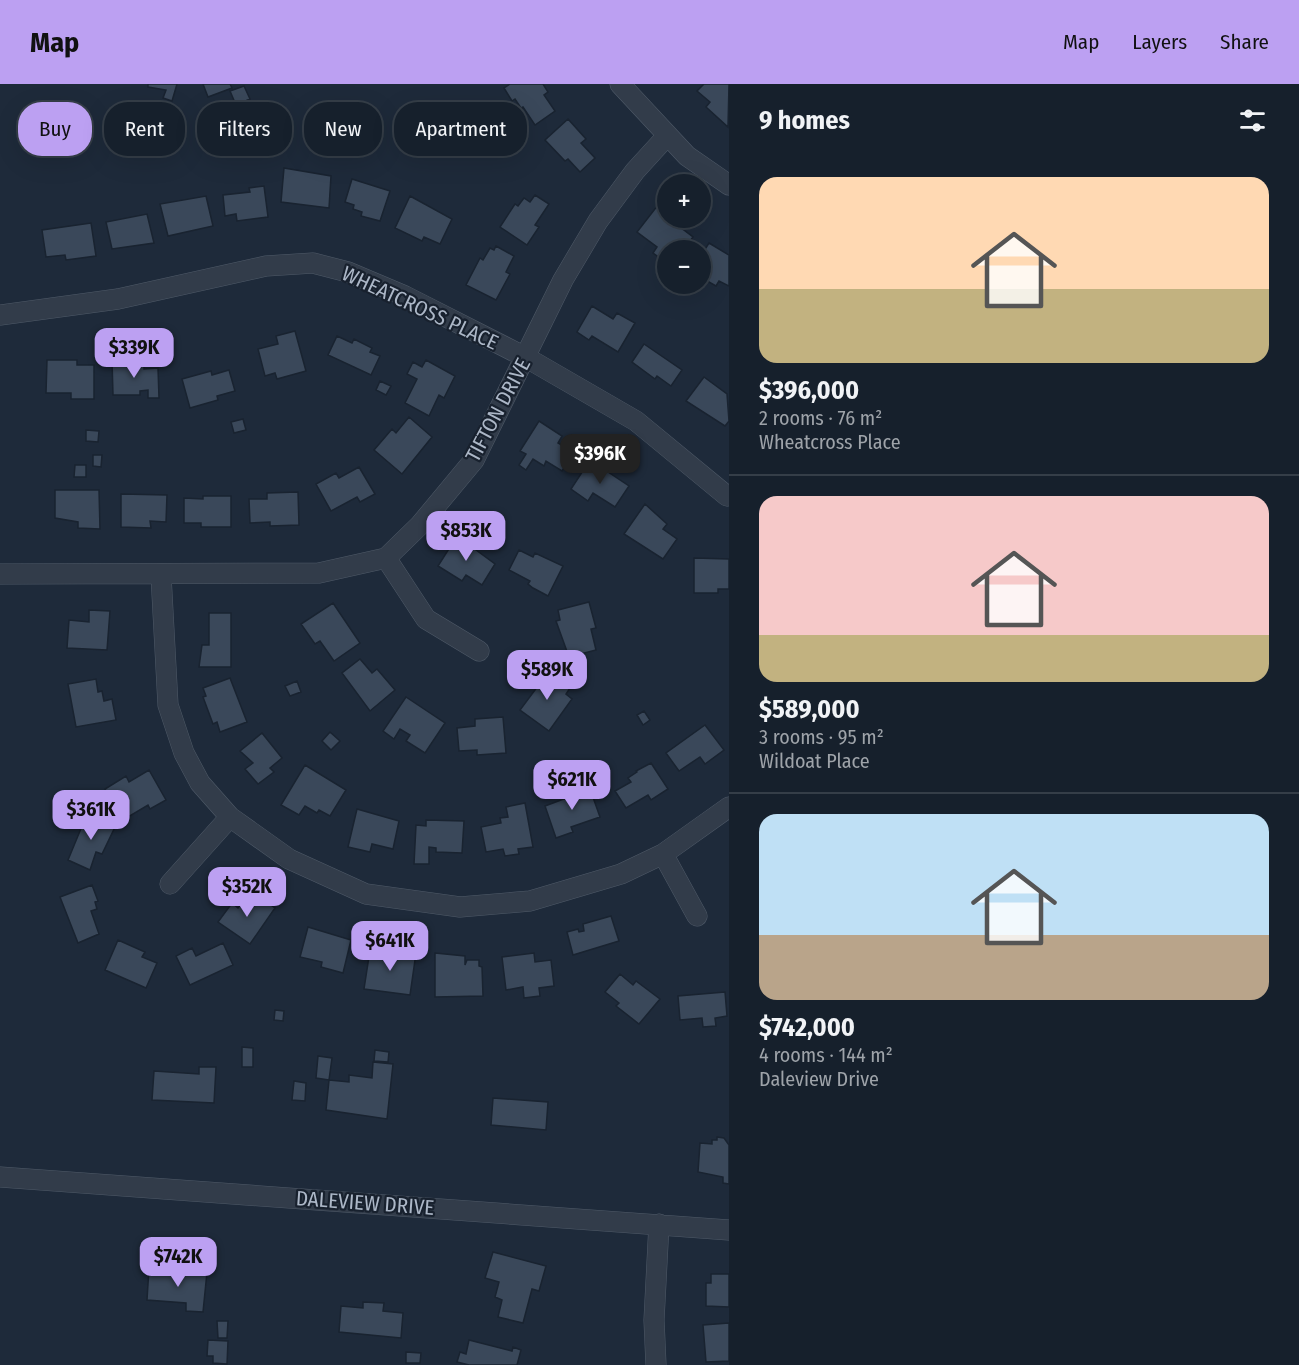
<!DOCTYPE html>
<meta charset="utf-8">
<style>
:root{--surface:#16202c;--page:#232d38;--text:#f1f3f6;--muted:#9ea3a9;--line:#353e48;--accent:#bca0f2}
body{margin:0;font-family:"Fira Sans Condensed",sans-serif;background:var(--page);color:var(--text);height:100vh;display:flex;flex-direction:column;font-size:22px;white-space:nowrap}
*{box-sizing:border-box;margin:0}
p{font-size:20px;color:var(--muted)}
.icon{flex:none;width:33px;height:33px;fill:none;stroke:currentColor;stroke-width:2;stroke-linecap:round;stroke-linejoin:round}
.map{position:relative;flex:1;overflow:hidden}
.sheet{display:flex;flex-direction:column;background:var(--surface);width:570px}
.sheet>*{flex:none}
.hud{position:absolute;left:18px;top:18px;width:570px;height:54px;display:flex;gap:12px}
.fabs{position:absolute;left:657px;top:90px;display:grid;gap:12px}
.fabs a{display:grid;place-items:center;width:54px;height:54px;border-radius:50%;background:var(--surface);box-shadow:0 6px 24px #0002,0 0 0 2px var(--line);font-size:30px}
.price{position:absolute;translate:-50% -51px;padding:0 14px;border-radius:12px;background:var(--accent);color:#111;font-size:20px;line-height:39px;filter:drop-shadow(0 2px 3px #0008)}
.price::after{content:'';position:absolute;left:50%;top:36px;width:18px;height:14px;margin-left:-9px;background:inherit;clip-path:polygon(0 0,100% 0,50% 100%)}
.price.selected{background:#222;color:#fff}
ul{padding:0;list-style:none}
li{display:grid;align-content:center;gap:12px;height:318px;padding:0 30px}
li+li{border-top:2px solid var(--line)}
li span{display:grid;place-items:center;height:186px;border-radius:18px;color:#555}
li>.icon{margin-inline-start:auto}
span .icon{width:108px;height:108px;fill:#fffc;stroke-width:1}
li b{font-size:26px}
h2{display:flex;justify-content:space-between;align-items:center;height:72px;padding:0 30px;font-size:26px}
.tag{padding:0 21px;border-radius:24px;background:var(--surface);box-shadow:0 6px 24px #0002,0 0 0 2px var(--line);font-size:21px;line-height:54px}
.tag.selected{background:var(--accent);color:#111}
header{display:flex;align-items:center;gap:36px;box-sizing:border-box;height:84px;padding:0 30px;background:var(--accent);color:#111}
header strong{font-size:28px}
nav{display:flex;gap:33px;margin-inline-start:auto;font-size:21px}
main{display:flex;flex:1;min-height:0}
.map>svg:first-child{display:block}
.building{fill:#3a485a;stroke:#192330;stroke-width:1.5}
.lines{fill:none;stroke-linecap:round;stroke-linejoin:round}
.minor-casing{stroke:#4f5a68;stroke-width:21}
.minor{stroke:#323c4a;stroke-width:20}
.labels{text-anchor:middle;dominant-baseline:central;stroke-width:4.5;stroke-linejoin:round;paint-order:stroke}
.street-label{font-size:21px;fill:#acb7c7;stroke:#18212e}
</style>
<header>
<strong>Map</strong>
<nav><a>Map</a><a>Layers</a><a>Share</a></nav>
</header>
<main>
<div class="map">
<svg width="729" height="1281" viewBox="0 0 729 1281">
<rect width="100%" height="100%" fill="#1e2a3a"/>
<!-- building -->
<path class="building" d="M 148,0 L 177,0 L 172,17 L 163,14 L 166,6 L 148,3 Z
M 203,0 L 230,0 L 232,4 L 208,13 Z
M 510,0 L 543,0 L 548,8 L 544,11 L 555,27 L 535,41 L 523,23 L 521,24 L 515,15 L 512,17 L 504,4 Z
M 704,0 L 729,0 L 728,43 L 706,23 L 710,18 L 697,7 Z
M 244,2 L 250,15 L 236,21 L 230,7 Z
M 51,17 L 54,35 L 37,38 L 33,20 Z
M 214,32 L 218,42 L 208,46 L 204,36 Z
M 568,35 L 586,55 L 581,59 L 595,74 L 580,88 L 568,75 L 565,77 L 545,56 Z
M 85,41 L 86,60 L 66,61 L 65,42 Z
M 504,52 L 509,59 L 500,66 L 495,59 Z
M 284,84 L 331,92 L 329,124 L 281,118 Z
M 352,95 L 390,107 L 380,137 L 361,132 L 362,128 L 353,125 L 354,121 L 345,118 Z
M 264,102 L 268,133 L 237,137 L 236,130 L 225,132 L 223,111 L 250,108 L 249,104 Z
M 535,111 L 549,120 L 535,141 L 539,143 L 527,161 L 500,143 L 515,120 L 518,122 L 524,114 L 530,118 Z
M 206,112 L 213,142 L 168,152 L 160,120 Z
M 410,112 L 452,135 L 440,160 L 424,153 L 422,157 L 395,144 Z
M 658,121 L 668,128 L 668,134 L 693,153 L 683,166 L 668,166 L 668,180 L 653,169 L 657,163 L 637,148 Z
M 147,130 L 154,159 L 112,165 L 106,138 Z
M 91,139 L 96,172 L 66,176 L 65,171 L 46,173 L 42,146 Z
M 709,159 L 729,171 L 729,202 L 719,197 L 716,202 L 700,193 L 700,173 Z
M 496,162 L 514,172 L 506,188 L 510,190 L 496,216 L 466,201 L 480,174 L 483,176 L 490,164 L 494,166 Z
M 592,222 L 613,235 L 617,229 L 635,239 L 618,268 L 592,252 L 589,256 L 577,248 Z
M 295,247 L 306,287 L 277,295 L 275,289 L 265,292 L 258,265 L 278,260 L 276,252 Z
M 337,252 L 352,259 L 354,255 L 372,264 L 370,268 L 380,272 L 371,291 L 328,271 Z
M 644,260 L 682,286 L 671,302 L 657,292 L 655,295 L 632,278 Z
M 128,275 L 144,278 L 144,285 L 158,284 L 159,314 L 148,314 L 148,306 L 140,307 L 140,311 L 113,311 L 112,276 Z
M 47,276 L 77,276 L 77,281 L 94,281 L 94,315 L 71,315 L 71,309 L 46,309 Z
M 426,276 L 455,292 L 444,314 L 439,311 L 429,332 L 405,319 L 417,295 L 407,290 L 413,278 L 422,283 Z
M 229,286 L 235,307 L 217,312 L 218,316 L 190,324 L 182,295 L 211,287 L 212,291 Z
M 704,293 L 727,310 L 729,337 L 725,342 L 686,317 Z
M 380,297 L 391,302 L 386,311 L 376,306 Z
M 409,333 L 432,353 L 402,390 L 374,366 L 392,345 L 396,349 Z
M 243,335 L 246,346 L 234,349 L 231,338 Z
M 539,337 L 562,352 L 558,359 L 574,368 L 562,387 L 546,377 L 544,382 L 533,375 L 526,386 L 519,381 L 526,370 L 520,367 Z
M 86,346 L 99,347 L 98,358 L 86,357 Z
M 93,371 L 102,371 L 101,383 L 93,382 Z
M 590,376 L 629,402 L 615,423 L 593,409 L 588,417 L 571,405 Z
M 75,381 L 86,381 L 86,393 L 74,393 Z
M 359,383 L 375,410 L 360,418 L 357,413 L 331,427 L 316,400 L 336,389 L 339,394 Z
M 55,406 L 99,406 L 100,445 L 78,444 L 78,438 L 55,434 Z
M 298,408 L 299,441 L 270,442 L 270,438 L 250,439 L 249,415 L 267,415 L 267,409 Z
M 121,410 L 167,411 L 166,438 L 150,437 L 151,444 L 121,443 Z
M 203,412 L 231,412 L 231,443 L 201,443 L 201,439 L 184,439 L 184,414 L 203,415 Z
M 645,420 L 667,440 L 663,445 L 677,455 L 663,475 L 624,450 Z
M 457,452 L 495,480 L 482,501 L 466,491 L 462,497 L 438,482 Z
M 519,466 L 533,473 L 535,469 L 563,482 L 548,512 L 533,504 L 528,500 L 530,497 L 509,486 Z
M 694,474 L 729,475 L 729,505 L 718,505 L 718,509 L 694,509 Z
M 589,518 L 596,544 L 591,545 L 596,566 L 569,573 L 556,537 L 560,536 L 558,526 Z
M 333,519 L 360,559 L 334,577 L 320,557 L 315,560 L 301,540 Z
M 89,526 L 110,527 L 107,566 L 67,564 L 69,536 L 89,538 Z
M 209,529 L 231,529 L 231,583 L 199,583 L 202,561 L 209,561 Z
M 360,575 L 372,589 L 377,585 L 395,606 L 370,627 L 342,589 Z
M 543,585 L 570,604 L 566,610 L 572,615 L 549,647 L 520,626 L 541,598 L 536,595 Z
M 230,594 L 247,638 L 220,648 L 217,638 L 213,640 L 203,613 L 206,612 L 203,604 Z
M 96,595 L 98,608 L 102,607 L 104,617 L 112,615 L 116,636 L 76,643 L 68,600 Z
M 297,597 L 301,608 L 290,612 L 285,602 Z
M 406,613 L 445,639 L 425,669 L 406,657 L 410,651 L 400,645 L 394,655 L 383,647 Z
M 644,627 L 650,636 L 643,641 L 637,631 Z
M 503,633 L 506,669 L 477,671 L 477,666 L 459,667 L 457,644 L 475,642 L 475,635 Z
M 705,641 L 724,666 L 705,680 L 700,673 L 679,687 L 666,669 Z
M 330,648 L 340,657 L 331,666 L 322,657 Z
M 262,649 L 282,674 L 270,684 L 274,688 L 258,700 L 245,685 L 253,679 L 240,667 Z
M 651,679 L 668,705 L 651,716 L 648,711 L 626,724 L 615,707 L 631,698 L 628,694 L 637,688 L 636,687 Z
M 305,681 L 346,706 L 330,732 L 319,726 L 317,729 L 305,722 L 299,731 L 281,721 Z
M 149,686 L 166,716 L 150,725 L 148,721 L 123,736 L 105,705 L 126,692 L 129,698 Z
M 589,702 L 600,733 L 571,743 L 573,748 L 556,754 L 545,722 L 569,713 L 568,709 Z
M 525,719 L 533,763 L 518,765 L 519,770 L 505,772 L 503,765 L 486,768 L 481,743 L 501,739 L 500,734 L 508,733 L 506,723 Z
M 357,725 L 399,737 L 393,765 L 372,760 L 370,768 L 348,763 Z
M 87,730 L 115,743 L 102,770 L 96,768 L 90,786 L 68,776 Z
M 426,736 L 464,737 L 462,769 L 436,768 L 436,764 L 429,763 L 429,780 L 414,780 L 416,741 L 426,742 Z
M 92,801 L 98,817 L 95,818 L 97,825 L 91,827 L 99,850 L 78,859 L 60,813 Z
M 253,808 L 275,824 L 250,860 L 218,838 L 232,819 L 238,824 L 243,817 L 245,819 Z
M 611,832 L 619,857 L 573,871 L 567,848 L 578,845 L 579,848 L 584,847 L 583,840 Z
M 308,843 L 351,856 L 343,889 L 321,883 L 322,878 L 300,873 Z
M 118,856 L 145,868 L 142,873 L 157,879 L 146,904 L 105,886 Z
M 223,859 L 233,881 L 190,901 L 176,872 L 192,864 L 196,872 Z
M 370,866 L 416,869 L 410,911 L 364,905 Z
M 435,869 L 465,872 L 465,881 L 467,876 L 479,876 L 479,882 L 482,883 L 483,912 L 435,913 Z
M 534,869 L 535,878 L 551,876 L 554,902 L 539,904 L 540,912 L 524,914 L 523,903 L 506,906 L 502,873 Z
M 620,890 L 633,901 L 636,897 L 660,915 L 639,940 L 616,922 L 619,919 L 605,908 Z
M 725,908 L 727,932 L 715,934 L 716,942 L 703,943 L 702,934 L 680,936 L 678,912 Z
M 275,926 L 284,927 L 283,937 L 274,936 Z
M 242,963 L 253,964 L 253,983 L 242,983 Z
M 375,966 L 389,968 L 388,978 L 374,977 Z
M 318,972 L 332,974 L 329,996 L 316,994 Z
M 373,978 L 393,980 L 387,1035 L 326,1026 L 329,996 L 349,998 L 349,991 L 372,994 Z
M 199,983 L 216,983 L 214,1019 L 152,1016 L 154,987 L 199,990 Z
M 294,997 L 306,999 L 305,1017 L 292,1016 Z
M 493,1014 L 548,1018 L 546,1046 L 491,1041 Z
M 717,1053 L 724,1054 L 729,1061 L 729,1100 L 723,1099 L 723,1093 L 698,1088 L 700,1059 L 712,1060 L 712,1056 L 717,1056 Z
M 493,1168 L 546,1182 L 539,1207 L 532,1205 L 523,1239 L 498,1233 L 502,1216 L 495,1213 L 499,1198 L 485,1194 Z
M 149,1184 L 207,1188 L 203,1228 L 186,1227 L 186,1219 L 147,1216 Z
M 711,1190 L 729,1190 L 729,1223 L 706,1222 L 706,1199 L 711,1199 Z
M 363,1218 L 384,1219 L 383,1227 L 403,1229 L 401,1254 L 339,1248 L 341,1222 L 363,1224 Z
M 217,1237 L 228,1237 L 227,1254 L 218,1254 Z
M 729,1239 L 729,1277 L 706,1278 L 703,1241 Z
M 208,1256 L 228,1257 L 227,1280 L 213,1279 L 213,1272 L 207,1272 Z
M 469,1256 L 512,1267 L 513,1263 L 521,1266 L 517,1281 L 469,1281 L 457,1278 L 460,1268 L 466,1270 Z
M 406,1268 L 421,1269 L 420,1279 L 406,1279 Z"/>
<g class="lines">
<defs>
<path id="minor" d="M 620,0 L 687,72 L 729,101
M 0,231 L 118,215 L 266,182 L 313,179 L 348,188 L 405,212 L 527,274 L 636,337 L 727,412
M 386,474 L 426,535 L 479,567
M 0,490 L 319,489 L 386,474 L 420,441 L 474,376 L 563,196 L 598,137 L 635,87 L 666,53
M 161,491 L 168,621 L 184,669 L 200,699 L 230,733 L 289,775 L 366,810 L 460,823 L 530,817 L 621,790 L 663,770 L 729,723
M 663,770 L 697,832
M 170,800 L 230,733
M 0,1093 L 729,1146
M 656,1281 L 654,1236 L 659,1140"/>
</defs>
<!-- minor casing -->
<use href="#minor" class="minor-casing"/>
<!-- minor -->
<use href="#minor" class="minor"/>
</g>
<g class="labels">
<!-- street labels -->
<g class="street-label">
<text transform="translate(420 224) rotate(25)">WHEATCROSS PLACE</text>
<text transform="translate(498 326) rotate(-62)">TIFTON DRIVE</text>
<text transform="translate(365 1119) rotate(4)">DALEVIEW DRIVE</text>
</g>
</g>
</svg>
<div class="fabs">
<a>+</a>
<a>−</a>
</div>
<b class="price" style="left:134px;top:295px">$339K</b>
<b class="price selected" style="left:600px;top:401px">$396K</b>
<b class="price" style="left:466px;top:478px">$853K</b>
<b class="price" style="left:547px;top:617px">$589K</b>
<b class="price" style="left:572px;top:727px">$621K</b>
<b class="price" style="left:91px;top:757px">$361K</b>
<b class="price" style="left:247px;top:834px">$352K</b>
<b class="price" style="left:390px;top:888px">$641K</b>
<b class="price" style="left:178px;top:1204px">$742K</b>
<div class="hud">
<a class="tag selected">Buy</a>
<a class="tag">Rent</a>
<a class="tag">Filters</a>
<a class="tag">New</a>
<a class="tag">Apartment</a>
</div>
</div>
<section class="sheet">
<h2>9 homes<svg class="icon" aria-label="filters" viewBox="0 0 24 24"><path d="M4 7h16M4 17h16"/><circle cx="9" cy="7" r="2"/><circle cx="15" cy="17" r="2"/></svg></h2>
<ul>
<li><span style="background:linear-gradient(#ffd9b3 60%,#c2b280 0)"><svg class="icon" aria-label="home" viewBox="0 0 24 24"><path d="M3 11l9-7 9 7M6 9v11h12V9"/></svg></span><div><b>$396,000</b><p>2 rooms · 76 m²</p><p>Wheatcross Place</p></div></li>
<li><span style="background:linear-gradient(#f6c9c9 75%,#c2b280 0)"><svg class="icon" aria-label="home" viewBox="0 0 24 24"><path d="M3 11l9-7 9 7M6 9v11h12V9"/></svg></span><div><b>$589,000</b><p>3 rooms · 95 m²</p><p>Wildoat Place</p></div></li>
<li><span style="background:linear-gradient(#bfe0f5 65%,#b9a48a 0)"><svg class="icon" aria-label="home" viewBox="0 0 24 24"><path d="M3 11l9-7 9 7M6 9v11h12V9"/></svg></span><div><b>$742,000</b><p>4 rooms · 144 m²</p><p>Daleview Drive</p></div></li>
</ul>
</section>
</main>
